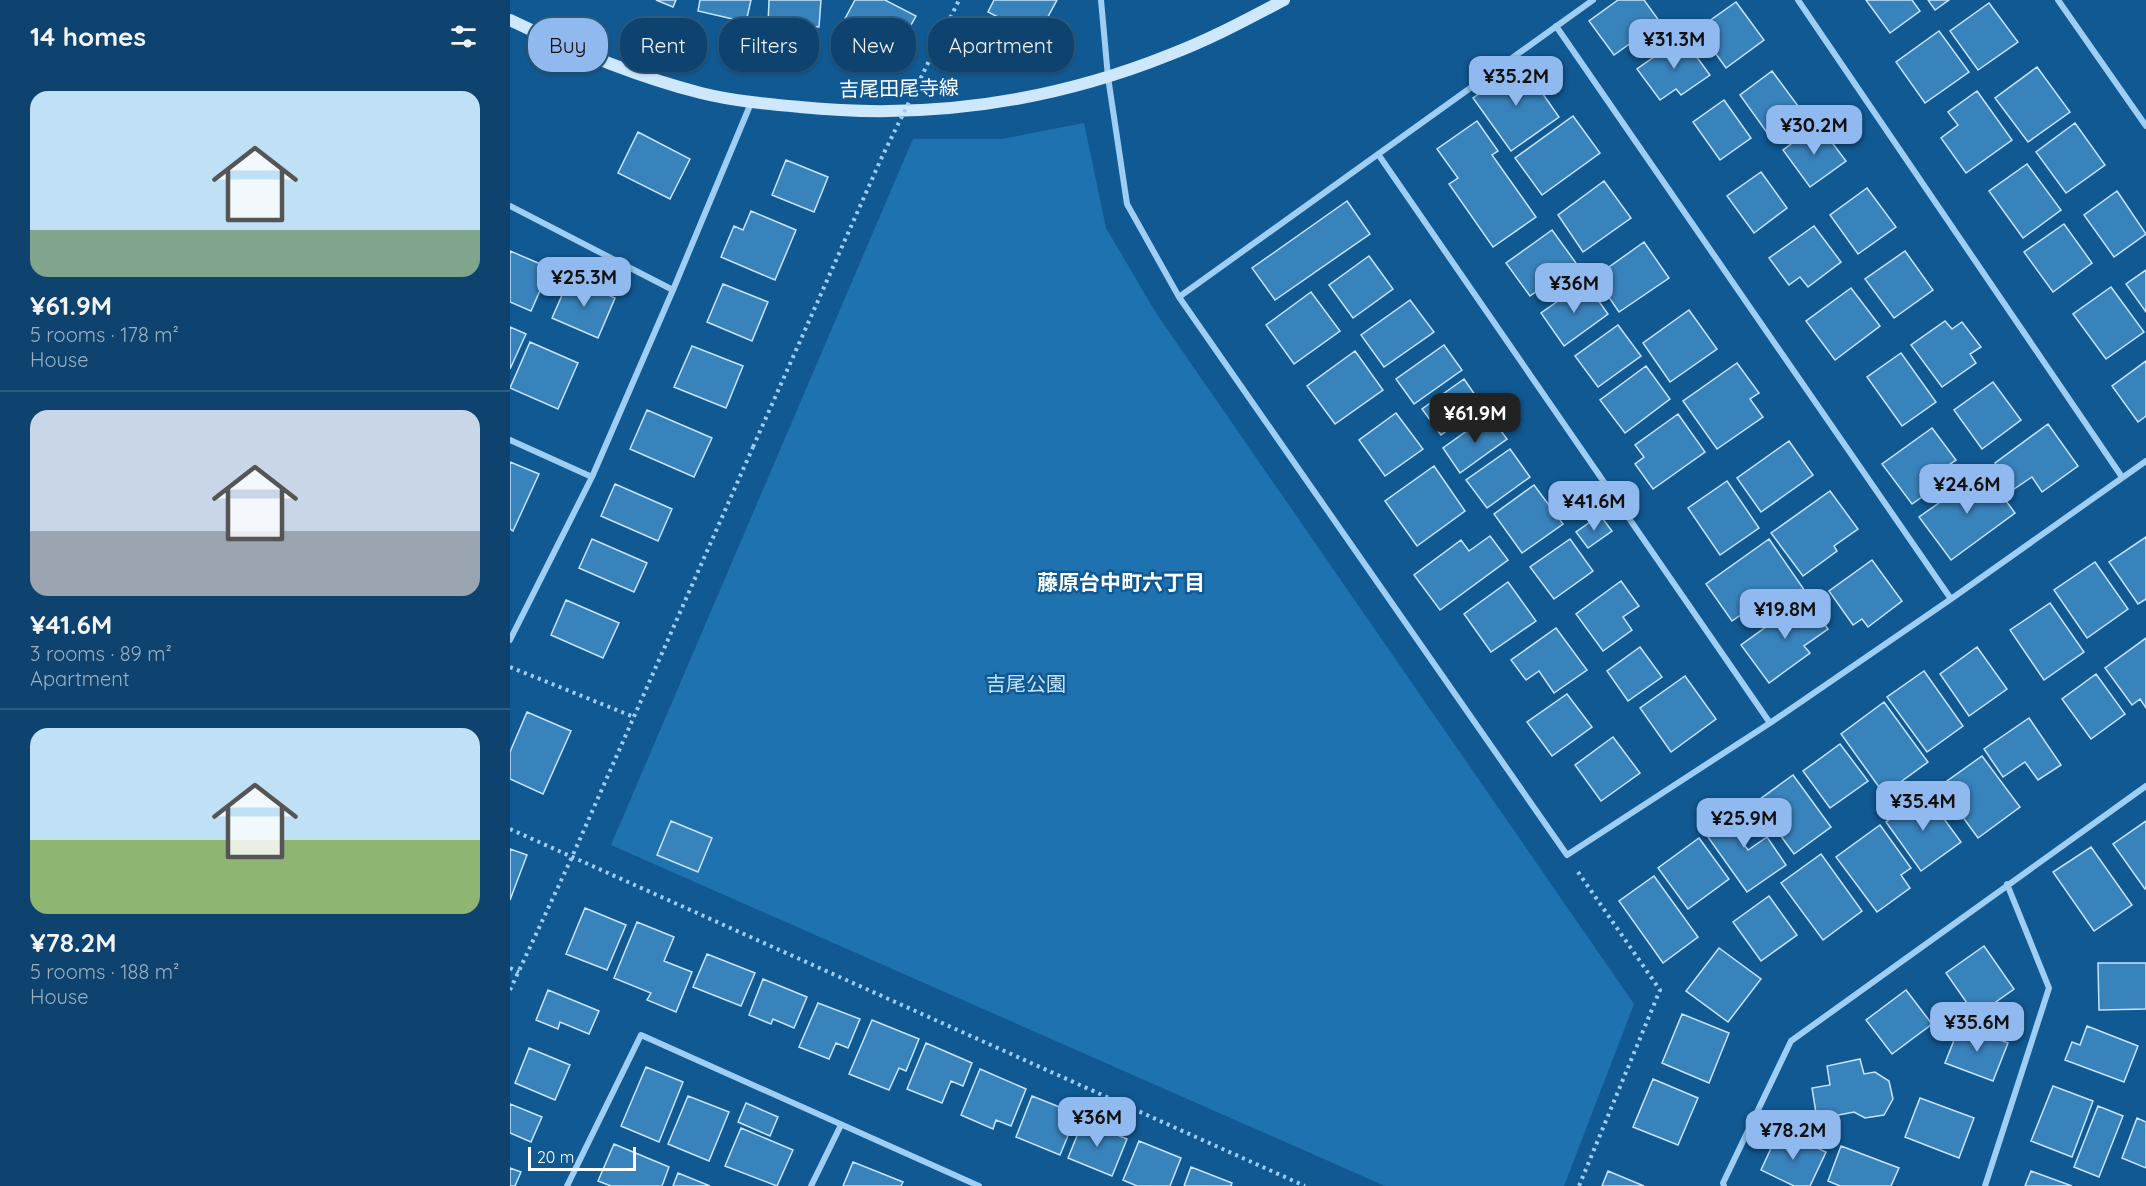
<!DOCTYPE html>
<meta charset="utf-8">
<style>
:root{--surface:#0d436e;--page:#1b4e76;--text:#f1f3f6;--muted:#9ab0c2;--line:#2d5c81;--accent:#90b9f0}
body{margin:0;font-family:Quicksand,"Noto Sans JP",sans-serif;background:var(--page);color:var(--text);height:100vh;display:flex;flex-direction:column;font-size:22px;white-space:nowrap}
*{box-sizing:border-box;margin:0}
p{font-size:20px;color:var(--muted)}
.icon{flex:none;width:33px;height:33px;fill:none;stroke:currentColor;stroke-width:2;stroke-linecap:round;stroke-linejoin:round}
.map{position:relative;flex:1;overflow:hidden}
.drawer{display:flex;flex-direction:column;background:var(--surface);width:510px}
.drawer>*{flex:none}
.hud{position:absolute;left:18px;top:18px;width:570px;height:54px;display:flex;gap:12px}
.scale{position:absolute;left:18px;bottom:15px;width:108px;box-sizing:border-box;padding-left:6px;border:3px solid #fff;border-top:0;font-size:16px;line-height:21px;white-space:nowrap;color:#fff;-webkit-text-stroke:4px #115993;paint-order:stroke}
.price{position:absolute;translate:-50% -51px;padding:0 14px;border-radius:12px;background:var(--accent);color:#111;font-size:20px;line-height:39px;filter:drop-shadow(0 2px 3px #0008)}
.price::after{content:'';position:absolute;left:50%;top:36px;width:18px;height:14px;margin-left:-9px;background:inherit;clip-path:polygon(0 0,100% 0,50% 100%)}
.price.current{background:#222;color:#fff}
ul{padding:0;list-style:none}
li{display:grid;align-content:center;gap:12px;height:318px;padding:0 30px}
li+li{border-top:2px solid var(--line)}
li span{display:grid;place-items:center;height:186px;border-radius:18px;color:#555}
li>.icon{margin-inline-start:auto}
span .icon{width:108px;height:108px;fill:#fffc;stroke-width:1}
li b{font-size:26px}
h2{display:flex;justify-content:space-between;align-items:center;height:72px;padding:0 30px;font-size:26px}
.tag{padding:0 21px;border-radius:24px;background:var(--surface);box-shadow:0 2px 4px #0004,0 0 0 2px var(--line);font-size:21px;line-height:54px}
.tag.current{background:var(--accent);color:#111}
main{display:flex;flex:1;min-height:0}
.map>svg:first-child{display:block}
.green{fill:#1f72b0}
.building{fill:#3983bc;stroke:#c5e5fd;stroke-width:1.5}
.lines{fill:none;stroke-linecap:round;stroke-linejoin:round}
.path{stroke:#9ecef3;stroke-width:4;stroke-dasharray:3 4.5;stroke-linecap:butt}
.street{stroke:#9ecef3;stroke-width:6}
.secondary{stroke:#cde7fd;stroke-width:12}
.path-bridge{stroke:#9ecef3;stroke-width:4;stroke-dasharray:3 4.5;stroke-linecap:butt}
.labels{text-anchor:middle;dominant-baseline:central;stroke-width:5;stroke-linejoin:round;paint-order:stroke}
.street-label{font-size:20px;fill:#fff;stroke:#115993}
.park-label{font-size:20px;fill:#c5e5fd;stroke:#115993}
.neighbourhood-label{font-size:21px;font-weight:bold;fill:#fff;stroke:#115993}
</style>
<main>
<section class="drawer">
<h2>14 homes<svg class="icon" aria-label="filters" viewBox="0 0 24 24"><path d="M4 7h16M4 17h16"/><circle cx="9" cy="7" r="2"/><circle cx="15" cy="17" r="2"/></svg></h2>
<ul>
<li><span style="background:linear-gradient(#bfe0f5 75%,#7fa58c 0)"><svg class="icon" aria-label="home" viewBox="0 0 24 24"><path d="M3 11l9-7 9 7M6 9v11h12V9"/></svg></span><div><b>¥61.9M</b><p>5 rooms · 178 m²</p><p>House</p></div></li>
<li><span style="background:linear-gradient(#c9d6e8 65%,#9aa5b1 0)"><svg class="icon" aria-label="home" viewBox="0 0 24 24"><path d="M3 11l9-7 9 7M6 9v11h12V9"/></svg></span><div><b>¥41.6M</b><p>3 rooms · 89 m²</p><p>Apartment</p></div></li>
<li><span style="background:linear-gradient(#bfe0f5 60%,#8fb573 0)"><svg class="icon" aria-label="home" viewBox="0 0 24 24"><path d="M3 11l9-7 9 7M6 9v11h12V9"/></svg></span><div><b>¥78.2M</b><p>5 rooms · 188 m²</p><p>House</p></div></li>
</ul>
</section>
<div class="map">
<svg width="1636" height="1186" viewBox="0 0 1636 1186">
<rect width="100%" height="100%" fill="#115993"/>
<!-- green -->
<path class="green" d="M 574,123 L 596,228 L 646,313 L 1124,1004 L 1054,1186 L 875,1186 L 101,845 L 403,139 L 492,139 Z"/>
<!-- building -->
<path class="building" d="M 146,0 L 166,0 L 163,7 Z
M 190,0 L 241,0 L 236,22 L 188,11 Z
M 259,0 L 311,0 L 309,27 L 258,24 Z
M 345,0 L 375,0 L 406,16 L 384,55 L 331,26 Z
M 484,0 L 547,0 L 527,37 L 478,12 Z
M 1108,0 L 1134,0 L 1150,22 L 1104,55 L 1079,21 Z
M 1356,0 L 1402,0 L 1410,11 L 1380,33 Z
M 1418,0 L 1439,0 L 1425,10 Z
M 1226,2 L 1254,40 L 1216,68 L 1188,29 Z
M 1479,3 L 1508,42 L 1468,70 L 1440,31 Z
M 1429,31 L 1459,72 L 1415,103 L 1386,62 Z
M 1172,37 L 1200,75 L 1171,95 L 1166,89 L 1150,100 L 1127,69 Z
M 1012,64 L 1049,117 L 1001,151 L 963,98 Z
M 1527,67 L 1560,112 L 1518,142 L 1485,98 Z
M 1262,71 L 1291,110 L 1258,134 L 1230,95 Z
M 1467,91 L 1502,140 L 1456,173 L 1431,138 L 1448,125 L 1438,112 Z
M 1214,100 L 1241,138 L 1210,160 L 1183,122 Z
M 1063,116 L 1090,153 L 1032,195 L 1005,158 Z
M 967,121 L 988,151 L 982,155 L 1026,217 L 983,247 L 939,184 L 948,178 L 927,149 Z
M 1565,123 L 1595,165 L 1556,193 L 1526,152 Z
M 1308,124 L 1336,161 L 1300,187 L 1273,150 Z
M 128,132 L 180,159 L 160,199 L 108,173 Z
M 276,160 L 318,177 L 304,212 L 262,195 Z
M 1517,164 L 1551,210 L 1513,238 L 1479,191 Z
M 1251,172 L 1277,208 L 1244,233 L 1217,196 Z
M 1094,181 L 1121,218 L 1073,252 L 1048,215 Z
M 1357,188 L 1386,227 L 1348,254 L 1320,215 Z
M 1607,191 L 1636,234 L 1604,257 L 1574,215 Z
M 837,201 L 860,234 L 765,300 L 742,268 Z
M 241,211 L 286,230 L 265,280 L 211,257 L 224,226 L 233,230 Z
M 1554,224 L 1582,263 L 1543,292 L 1514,252 Z
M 1304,226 L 1331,262 L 1298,287 L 1290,277 L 1279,285 L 1259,258 Z
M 1042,230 L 1066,263 L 1020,296 L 996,263 Z
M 1134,242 L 1159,278 L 1109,312 L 1085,277 Z
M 0,251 L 40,268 L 21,311 L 0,302 Z
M 1395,251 L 1423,290 L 1384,318 L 1355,279 Z
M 859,256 L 883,289 L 843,318 L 819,285 Z
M 1636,270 L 1636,312 L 1616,284 Z
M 60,277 L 105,298 L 88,338 L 42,318 Z
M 1075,282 L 1098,314 L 1054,346 L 1031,313 Z
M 213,284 L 258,302 L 242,341 L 197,322 Z
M 1601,287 L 1634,332 L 1596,359 L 1563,314 Z
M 1341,288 L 1370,326 L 1325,360 L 1296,321 Z
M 801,292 L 830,331 L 784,364 L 756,325 Z
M 900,300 L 924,332 L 874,367 L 851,335 Z
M 1179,310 L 1207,349 L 1160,382 L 1133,343 Z
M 1435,321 L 1442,329 L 1452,322 L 1471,347 L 1460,354 L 1466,363 L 1432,387 L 1401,345 Z
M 1108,325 L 1131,356 L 1088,387 L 1065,356 Z
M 0,327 L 16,334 L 0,369 Z
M 20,342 L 68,363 L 48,409 L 0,388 Z
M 934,345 L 952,370 L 904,404 L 886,379 Z
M 182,346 L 233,366 L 216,408 L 164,387 Z
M 845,351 L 873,390 L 825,424 L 797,386 Z
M 1391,353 L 1426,402 L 1392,426 L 1357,377 Z
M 1636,361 L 1636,416 L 1628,422 L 1602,386 Z
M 1227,363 L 1249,393 L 1240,399 L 1253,417 L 1207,449 L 1173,401 Z
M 1136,366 L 1160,399 L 1115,433 L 1090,400 Z
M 954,379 L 972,405 L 931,435 L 912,409 Z
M 1483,382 L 1511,420 L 1472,449 L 1444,410 Z
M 137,410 L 202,438 L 184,477 L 120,449 Z
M 886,413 L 913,449 L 875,476 L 849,440 Z
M 1168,414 L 1195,452 L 1143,489 L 1125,464 L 1134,457 L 1125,445 Z
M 979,415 L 997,439 L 950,473 L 933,448 Z
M 1538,424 L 1568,466 L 1532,492 L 1522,477 L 1504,489 L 1485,463 Z
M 1422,428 L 1446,460 L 1423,476 L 1429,485 L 1402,504 L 1372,464 Z
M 1279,441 L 1303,475 L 1251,512 L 1227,478 Z
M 1000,449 L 1020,477 L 977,508 L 956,480 Z
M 0,462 L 29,474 L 3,531 L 0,529 Z
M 924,466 L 955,511 L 907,546 L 875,501 Z
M 1474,471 L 1505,513 L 1441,560 L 1409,517 Z
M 1217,481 L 1249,528 L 1210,555 L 1178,508 Z
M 105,484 L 162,509 L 148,541 L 91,516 Z
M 1024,485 L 1053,524 L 1012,553 L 984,514 Z
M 1320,491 L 1348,529 L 1324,546 L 1327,551 L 1293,576 L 1261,533 Z
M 1090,515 L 1102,531 L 1078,548 L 1066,532 Z
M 980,536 L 998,560 L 930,610 L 904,575 L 951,540 L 959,551 Z
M 1636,537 L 1636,599 L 1628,604 L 1599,562 Z
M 82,539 L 137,563 L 124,592 L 69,568 Z
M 1060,539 L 1083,571 L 1044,599 L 1020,567 Z
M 1259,539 L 1295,591 L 1271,608 L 1261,594 L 1222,621 L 1196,584 Z
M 1362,560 L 1392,601 L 1358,627 L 1352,619 L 1343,625 L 1319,591 Z
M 1585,562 L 1618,609 L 1577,638 L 1544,590 Z
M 1111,581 L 1129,606 L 1113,617 L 1122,630 L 1093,651 L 1066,614 Z
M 998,582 L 1026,621 L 981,652 L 954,614 Z
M 1296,598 L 1318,629 L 1294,646 L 1300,653 L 1259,683 L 1231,645 Z
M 56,600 L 109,623 L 93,658 L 41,635 Z
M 1540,603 L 1574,652 L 1534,680 L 1500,630 Z
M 1046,628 L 1077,670 L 1044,693 L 1029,671 L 1016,680 L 1001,660 Z
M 1636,638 L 1636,708 L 1630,699 L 1622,705 L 1595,668 Z
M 1130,647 L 1152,677 L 1118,701 L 1097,671 Z
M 1467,647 L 1497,689 L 1459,716 L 1430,674 Z
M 1414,671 L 1453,726 L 1417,752 L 1377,697 Z
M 1586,674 L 1615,714 L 1581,739 L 1552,699 Z
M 1175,676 L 1206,719 L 1161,752 L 1130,708 Z
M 1057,694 L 1082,727 L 1042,756 L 1017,722 Z
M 1374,702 L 1418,762 L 1374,794 L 1331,734 Z
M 17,712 L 61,731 L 33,794 L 0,779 L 0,752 Z
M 1519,718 L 1551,765 L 1528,780 L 1515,762 L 1493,777 L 1474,749 Z
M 1103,737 L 1130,773 L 1091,801 L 1065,765 Z
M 1330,744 L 1358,781 L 1320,808 L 1293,771 Z
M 1472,756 L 1510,807 L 1468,838 L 1430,786 Z
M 1283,775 L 1321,827 L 1284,854 L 1246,802 Z
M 1415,793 L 1451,842 L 1411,871 L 1376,822 Z
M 1234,802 L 1247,821 L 1227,835 L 1238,850 L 1257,837 L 1276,865 L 1237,892 L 1193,830 Z
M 161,821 L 202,838 L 188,872 L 147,855 Z
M 1636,821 L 1636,888 L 1635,889 L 1603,844 Z
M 1370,825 L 1401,868 L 1391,875 L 1400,888 L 1367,912 L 1326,857 Z
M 1189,838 L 1219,879 L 1178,909 L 1148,868 Z
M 1581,847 L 1622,905 L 1584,931 L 1543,872 Z
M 0,849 L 17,855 L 0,900 Z
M 1311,854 L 1352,911 L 1313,940 L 1271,883 Z
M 1144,876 L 1188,937 L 1153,963 L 1109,901 Z
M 1259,896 L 1287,935 L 1251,961 L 1223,922 Z
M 75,908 L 116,925 L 97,970 L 56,954 Z
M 127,922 L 164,937 L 154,961 L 182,972 L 166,1012 L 137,1000 L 141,993 L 104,978 Z
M 1474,946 L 1504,989 L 1466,1016 L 1436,973 Z
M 1209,948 L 1251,979 L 1218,1022 L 1176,991 Z
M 197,954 L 245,973 L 231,1006 L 183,987 Z
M 1588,963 L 1636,963 L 1636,1009 L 1589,1010 Z
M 253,979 L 297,997 L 284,1028 L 263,1019 L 261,1024 L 239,1015 Z
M 38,990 L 89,1011 L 79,1034 L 50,1022 L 48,1029 L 26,1020 Z
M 1396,990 L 1422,1024 L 1382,1054 L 1356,1020 Z
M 308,1003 L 350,1019 L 338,1048 L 326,1043 L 319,1059 L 289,1047 Z
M 1172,1014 L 1219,1033 L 1199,1083 L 1152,1063 Z
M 362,1020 L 409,1039 L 396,1071 L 389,1068 L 379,1090 L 339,1074 Z
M 1450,1025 L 1498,1043 L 1483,1081 L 1435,1063 Z
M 1577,1026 L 1628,1046 L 1614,1082 L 1555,1060 L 1562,1042 L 1570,1045 Z
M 416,1043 L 462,1063 L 453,1086 L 441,1081 L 432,1103 L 397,1089 Z
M 19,1048 L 60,1065 L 45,1100 L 5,1083 Z
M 1350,1059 L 1354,1074 L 1365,1072 L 1379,1081 L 1383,1099 L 1374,1115 L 1355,1118 L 1344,1112 L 1307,1119 L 1302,1088 L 1320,1085 L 1317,1066 Z
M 136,1067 L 173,1082 L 149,1142 L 111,1126 Z
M 470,1069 L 516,1089 L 501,1126 L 486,1120 L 483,1129 L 451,1115 Z
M 1143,1079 L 1188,1098 L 1168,1145 L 1123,1127 Z
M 1543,1086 L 1583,1101 L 1562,1157 L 1521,1141 Z
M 178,1096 L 219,1112 L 199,1161 L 158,1144 Z
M 522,1096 L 567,1114 L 550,1155 L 506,1137 Z
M 1410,1098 L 1464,1118 L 1449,1158 L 1395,1137 Z
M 236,1103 L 268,1117 L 260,1136 L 228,1122 Z
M 0,1104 L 32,1117 L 21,1142 L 0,1133 Z
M 1588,1106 L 1613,1116 L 1589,1177 L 1564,1167 Z
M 1627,1118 L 1636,1122 L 1636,1168 L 1612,1158 Z
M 573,1121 L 617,1139 L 602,1176 L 558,1158 Z
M 231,1128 L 283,1150 L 267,1186 L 215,1166 Z
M 1269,1131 L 1316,1152 L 1300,1186 L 1284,1186 L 1251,1170 Z
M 629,1141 L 671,1158 L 660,1186 L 627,1186 L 613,1180 Z
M 104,1144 L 159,1167 L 152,1186 L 101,1186 L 88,1181 Z
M 1331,1146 L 1389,1168 L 1381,1186 L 1330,1186 L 1318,1181 Z
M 343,1162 L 393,1182 L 391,1186 L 333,1186 Z
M 681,1167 L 722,1183 L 721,1186 L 674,1186 Z
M 0,1168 L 11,1172 L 5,1186 L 0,1186 Z
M 1098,1171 L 1134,1186 L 1092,1186 Z
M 1521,1171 L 1562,1186 L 1515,1186 Z
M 168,1173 L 200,1186 L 163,1186 Z"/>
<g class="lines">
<!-- path -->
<path class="path" d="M 0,667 L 124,717
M 0,829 L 795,1186
M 1068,872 L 1150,990 L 1069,1186
M 0,968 L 9,972
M 0,990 L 62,857 L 243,447"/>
<!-- street -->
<path class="street" d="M 591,0 L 598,77 L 617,204 L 669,297 L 1057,855 L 1260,723 L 1441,599 L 1636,461
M 1288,0 L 1612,477
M 1548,0 L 1636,126
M 1046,26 L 1441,599
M 868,154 L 1260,723
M 0,206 L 163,290 L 82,477 L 0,640
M 163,290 L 241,103
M 669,297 L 1083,0
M 0,440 L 82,477
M 57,1186 L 131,1035 L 469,1186
M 301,1186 L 331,1125
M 1214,1186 L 1213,1183 L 1281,1041 L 1636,786
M 1475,1186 L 1539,988 L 1497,884"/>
<!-- secondary -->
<path class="secondary" d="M 0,20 C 62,50 124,76 191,93 C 223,101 257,104 290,107 C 418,120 539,103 659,55 C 699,40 736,20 774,0"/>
<!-- path-bridge -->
<path class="path-bridge" d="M 243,447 L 371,159 L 449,0"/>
</g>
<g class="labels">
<!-- street labels -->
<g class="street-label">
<text transform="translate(389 88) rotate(-1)">吉尾田尾寺線</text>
</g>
<!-- park labels -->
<g class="park-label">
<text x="516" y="683">吉尾公園</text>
</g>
<!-- neighbourhood labels -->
<g class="neighbourhood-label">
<text x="611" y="582">藤原台中町六丁目</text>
</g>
</g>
</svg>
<div class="scale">20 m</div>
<b class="price" style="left:1164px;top:70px">¥31.3M</b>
<b class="price" style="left:1006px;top:107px">¥35.2M</b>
<b class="price" style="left:1304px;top:156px">¥30.2M</b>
<b class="price" style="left:74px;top:308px">¥25.3M</b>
<b class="price" style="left:1064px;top:314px">¥36M</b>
<b class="price current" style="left:965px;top:444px">¥61.9M</b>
<b class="price" style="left:1457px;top:515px">¥24.6M</b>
<b class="price" style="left:1084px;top:532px">¥41.6M</b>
<b class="price" style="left:1275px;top:640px">¥19.8M</b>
<b class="price" style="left:1413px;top:832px">¥35.4M</b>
<b class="price" style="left:1234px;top:849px">¥25.9M</b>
<b class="price" style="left:1467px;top:1053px">¥35.6M</b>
<b class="price" style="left:587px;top:1148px">¥36M</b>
<b class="price" style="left:1283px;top:1161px">¥78.2M</b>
<div class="hud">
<a class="tag current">Buy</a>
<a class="tag">Rent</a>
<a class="tag">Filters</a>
<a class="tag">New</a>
<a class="tag">Apartment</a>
</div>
</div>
</main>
